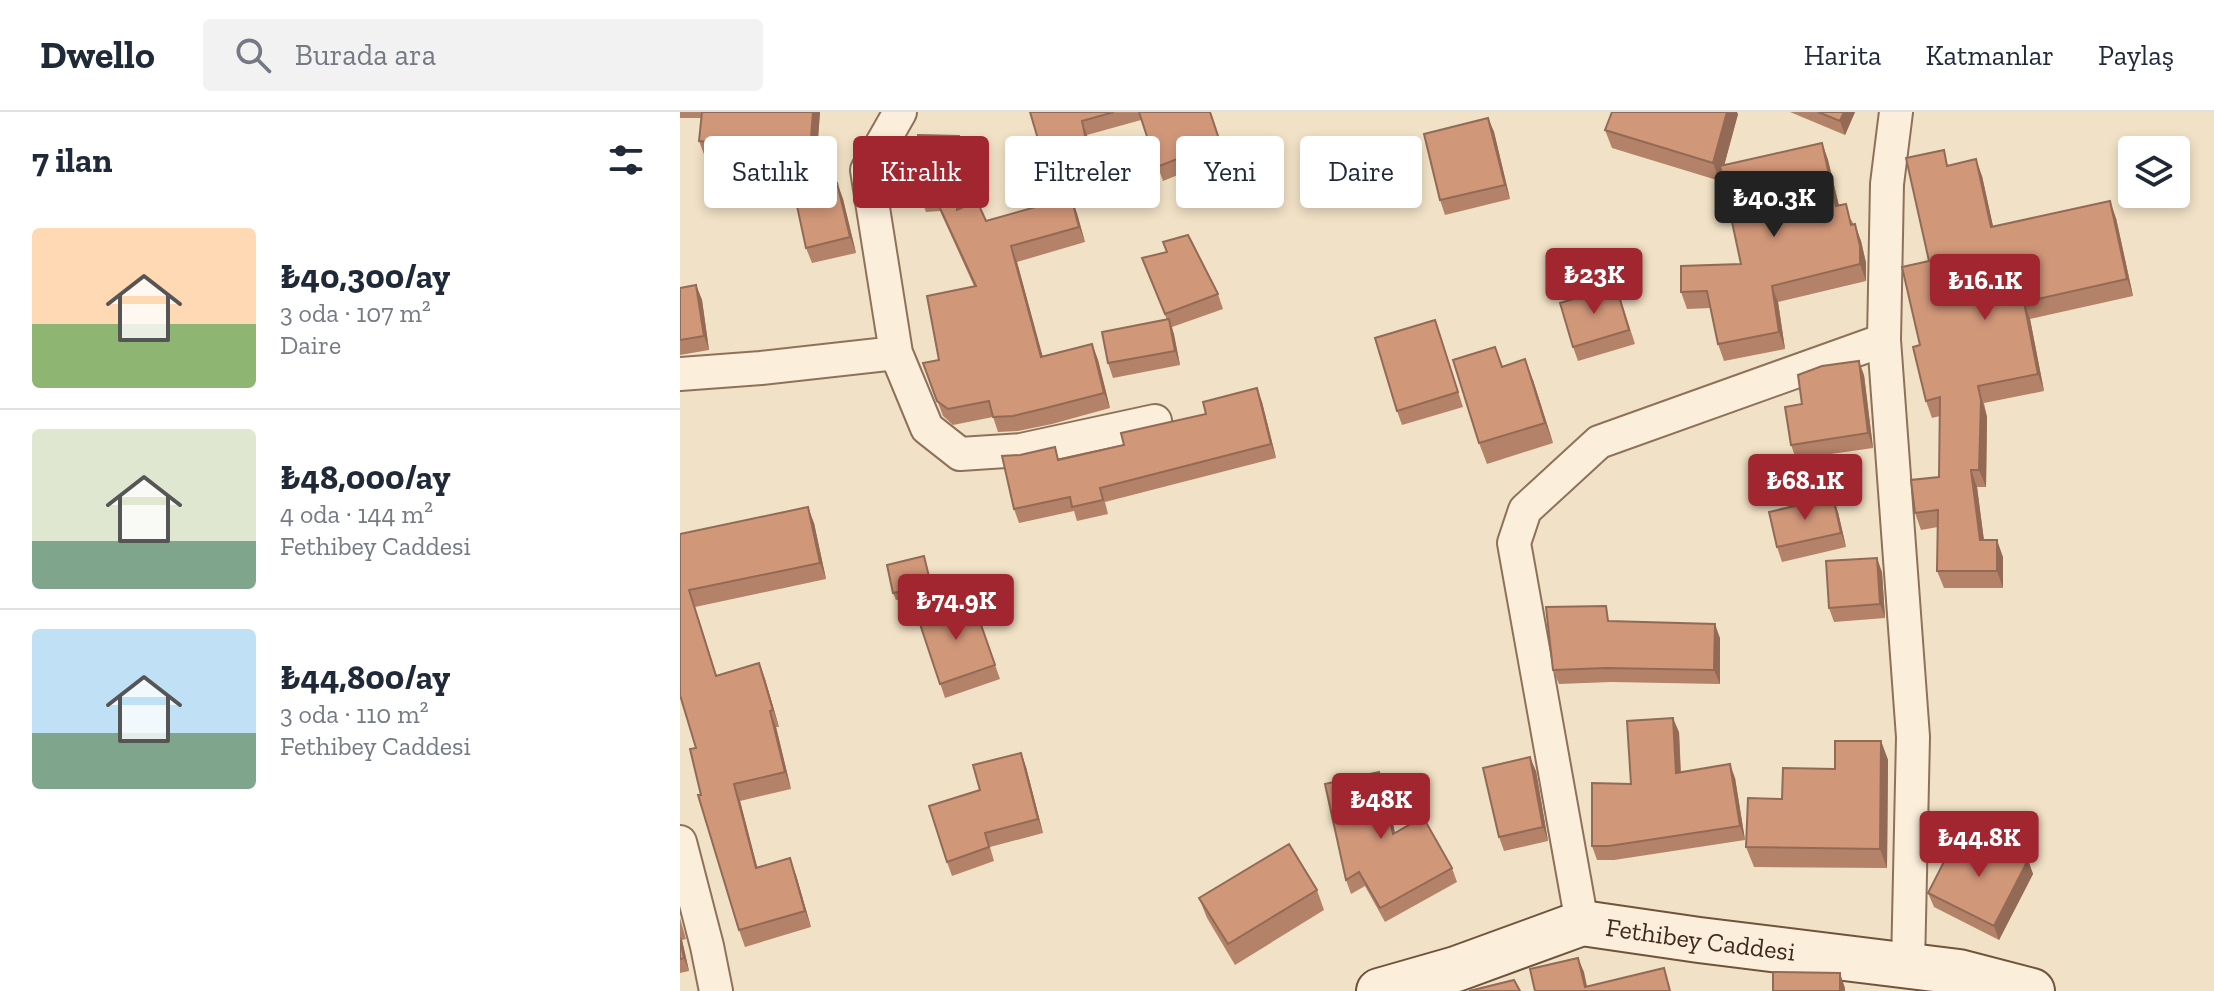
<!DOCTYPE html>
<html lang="tr">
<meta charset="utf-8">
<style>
:root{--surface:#fff;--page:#f2f2f3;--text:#1f2937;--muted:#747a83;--line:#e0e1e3;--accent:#a12630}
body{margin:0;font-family:"Zilla Slab",serif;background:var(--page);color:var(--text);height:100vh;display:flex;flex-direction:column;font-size:30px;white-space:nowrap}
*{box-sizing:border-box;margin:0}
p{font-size:26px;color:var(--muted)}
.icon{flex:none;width:44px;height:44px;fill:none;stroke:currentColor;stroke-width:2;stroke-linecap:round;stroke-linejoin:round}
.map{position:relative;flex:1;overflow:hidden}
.drawer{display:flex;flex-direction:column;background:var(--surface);width:680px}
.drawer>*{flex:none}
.hud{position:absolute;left:24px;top:24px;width:760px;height:72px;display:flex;gap:16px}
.tools{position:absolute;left:1438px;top:24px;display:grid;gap:16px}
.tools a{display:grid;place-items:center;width:72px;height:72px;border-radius:8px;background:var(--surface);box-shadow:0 4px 12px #0003;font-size:40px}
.price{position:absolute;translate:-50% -68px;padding:0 18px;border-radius:8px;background:var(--accent);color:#fff;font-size:26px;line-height:52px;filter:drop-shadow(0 2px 4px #0008)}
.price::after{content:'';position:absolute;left:50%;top:48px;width:24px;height:18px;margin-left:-12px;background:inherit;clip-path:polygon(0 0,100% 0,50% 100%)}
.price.on{background:#222;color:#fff}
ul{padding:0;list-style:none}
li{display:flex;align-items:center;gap:24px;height:200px;padding:0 32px}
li+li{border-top:2px solid var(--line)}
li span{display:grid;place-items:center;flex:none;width:224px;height:160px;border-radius:8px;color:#555}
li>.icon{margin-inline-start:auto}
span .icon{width:96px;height:96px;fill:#fffc;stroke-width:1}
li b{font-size:34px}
h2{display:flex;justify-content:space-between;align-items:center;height:96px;padding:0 32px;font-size:34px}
.tag{padding:0 28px;border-radius:8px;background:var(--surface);box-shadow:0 4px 12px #0003;font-size:28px;line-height:72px}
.tag.on{background:var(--accent);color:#fff}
header{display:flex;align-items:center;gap:48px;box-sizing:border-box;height:112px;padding:0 40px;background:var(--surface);border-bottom:2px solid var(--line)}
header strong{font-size:38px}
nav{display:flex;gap:44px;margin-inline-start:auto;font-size:28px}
.search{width:560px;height:72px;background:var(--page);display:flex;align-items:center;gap:20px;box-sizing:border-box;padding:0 28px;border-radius:8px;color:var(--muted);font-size:30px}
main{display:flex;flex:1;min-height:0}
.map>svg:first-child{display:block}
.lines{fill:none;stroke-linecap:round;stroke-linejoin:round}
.street-casing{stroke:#8e715a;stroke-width:36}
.secondary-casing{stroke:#70533d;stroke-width:48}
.street{stroke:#fbeeda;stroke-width:32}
.secondary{stroke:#fbeeda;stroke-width:44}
.wall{fill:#b48268}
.shaded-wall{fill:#926a55}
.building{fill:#d19779;stroke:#926a55;stroke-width:2}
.labels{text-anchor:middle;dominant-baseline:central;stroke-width:8;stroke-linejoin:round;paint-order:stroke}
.street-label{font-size:26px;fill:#3d2b1f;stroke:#f8ebd6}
</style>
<header>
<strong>Dwello</strong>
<div class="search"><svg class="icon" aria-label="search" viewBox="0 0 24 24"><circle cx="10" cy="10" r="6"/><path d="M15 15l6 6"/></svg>Burada ara</div>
<nav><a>Harita</a><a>Katmanlar</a><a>Paylaş</a></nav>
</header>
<main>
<section class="drawer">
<h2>7 ilan<svg class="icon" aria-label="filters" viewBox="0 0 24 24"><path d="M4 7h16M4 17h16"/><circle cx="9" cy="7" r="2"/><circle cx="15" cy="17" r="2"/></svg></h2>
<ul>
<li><span style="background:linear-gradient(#ffd9b3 60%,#8fb573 0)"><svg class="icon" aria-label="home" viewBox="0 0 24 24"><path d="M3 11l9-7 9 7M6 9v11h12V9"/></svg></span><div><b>₺40,300/ay</b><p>3 oda · 107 m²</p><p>Daire</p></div></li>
<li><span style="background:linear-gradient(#dfe7d0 70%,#7fa58c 0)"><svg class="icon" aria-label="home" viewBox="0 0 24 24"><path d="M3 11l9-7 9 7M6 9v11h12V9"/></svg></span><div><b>₺48,000/ay</b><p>4 oda · 144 m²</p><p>Fethibey Caddesi</p></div></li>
<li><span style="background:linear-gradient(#bfe0f5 65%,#7fa58c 0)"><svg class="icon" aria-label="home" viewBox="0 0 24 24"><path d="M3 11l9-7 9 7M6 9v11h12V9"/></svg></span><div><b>₺44,800/ay</b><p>3 oda · 110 m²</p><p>Fethibey Caddesi</p></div></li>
</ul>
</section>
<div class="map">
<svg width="1534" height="879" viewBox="0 0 1534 879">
<rect width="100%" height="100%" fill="#f1e1c6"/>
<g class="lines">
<defs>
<path id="street" d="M 220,0 L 187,58 L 216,241 L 247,316 L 280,342 L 341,338 L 475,309
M 1216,0 L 1207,72 L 1204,228 L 1233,625 L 1228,854
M 0,262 L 81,256 L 216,241
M 0,730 L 27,834 L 36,879
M 902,811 L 834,431 L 845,398 L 919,330 L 1204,228"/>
<g id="secondary">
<path id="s1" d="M 699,879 L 776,857 L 902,811 L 1019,828 L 1279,860 L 1352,879"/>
</g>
</defs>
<!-- street casing -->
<use href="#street" class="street-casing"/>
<!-- secondary casing -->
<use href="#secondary" class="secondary-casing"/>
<!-- street -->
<use href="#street" class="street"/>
<!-- secondary -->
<use href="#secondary" class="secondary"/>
</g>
<!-- wall -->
<path class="wall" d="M 0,0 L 140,0 L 134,77 L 157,71 L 163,87 L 176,141 L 132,151 L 126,136 L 110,63 L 77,63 L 71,49 L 25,45 L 19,29 L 21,6 L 0,6 Z
M 350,0 L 530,0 L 545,44 L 483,69 L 461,8 L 407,23 L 421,87 L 393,91 L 405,130 L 337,150 L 362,244 L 412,232 L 418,248 L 430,296 L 372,312 L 338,319 L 318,320 L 313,305 L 273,313 L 263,304 L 243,251 L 259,248 L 294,174 L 260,99 L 246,100 L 240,84 L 285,40 L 283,96 L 306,109 L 369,91 L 365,81 L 358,27 Z
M 1110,0 L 1175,0 L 1165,23 Z
M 1058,2 L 1044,53 L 1142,31 L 1148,48 L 1159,94 L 1172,109 L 1181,129 L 1186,151 L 1186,169 L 1098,190 L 1105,237 L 1044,249 L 1038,232 L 1031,196 L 1007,197 L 1001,180 L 1061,152 L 1042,63 L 1040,69 L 932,36 L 925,18 Z
M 808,6 L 814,20 L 830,87 L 765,103 L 760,88 Z
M 1269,53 L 1302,64 L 1313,115 L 1436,106 L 1453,184 L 1350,207 L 1364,279 L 1304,291 L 1307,305 L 1306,375 L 1297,375 L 1304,428 L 1323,445 L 1323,476 L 1264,476 L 1257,459 L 1258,415 L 1241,418 L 1235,401 L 1259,365 L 1260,304 L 1252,306 L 1246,289 L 1249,149 Z
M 462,146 L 538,182 L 543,197 L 492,215 L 500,253 L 433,266 L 428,251 L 487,208 Z
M 16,173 L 22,188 L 29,238 L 0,243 L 0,176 Z
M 941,188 L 955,232 L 898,249 L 893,235 Z
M 760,222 L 783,295 L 722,313 L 717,299 Z
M 815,235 L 823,255 L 853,268 L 873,331 L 807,352 L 799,331 Z
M 1184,263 L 1193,336 L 1116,347 L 1111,333 L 1122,292 Z
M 582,290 L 596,346 L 425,390 L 428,402 L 397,409 L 394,399 L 339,411 L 334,397 L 340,343 L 380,348 L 444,333 Z
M 1158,400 L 1166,435 L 1102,450 L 1097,435 Z
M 134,411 L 146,467 L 15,495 L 37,564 L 79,551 L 85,567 L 99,615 L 96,615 L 111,677 L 60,689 L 77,756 L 116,763 L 131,815 L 65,835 L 59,818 L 21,683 L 16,636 L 0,422 Z
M 244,444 L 253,480 L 216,488 L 213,481 Z
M 1202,460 L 1205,506 L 1154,510 L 1149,496 Z
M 292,487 L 320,567 L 265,586 L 238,506 Z
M 932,509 L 1040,526 L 1040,572 L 931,570 L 879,572 L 873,558 Z
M 999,620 L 1001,660 L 1055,666 L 1065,728 L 934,748 L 917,748 L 912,734 L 951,672 Z
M 1201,629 L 1208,648 L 1207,756 L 1074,755 L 1066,735 L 1102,687 Z
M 341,641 L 346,655 L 363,721 L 310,735 L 314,749 L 272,764 L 267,750 L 300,678 Z
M 856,659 L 868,729 L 824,739 L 819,725 Z
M 699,660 L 705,674 L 715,721 L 772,756 L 777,770 L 705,810 L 685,774 L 671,782 L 666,768 Z
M 1287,742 L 1348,748 L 1353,762 L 1319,828 L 1254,795 L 1248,781 Z
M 637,778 L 644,798 L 555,853 L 527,806 L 519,786 Z
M 0,806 L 6,827 L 2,828 L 9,859 L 0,861 Z"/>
<!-- shaded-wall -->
<path class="shaded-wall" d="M 133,0 L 140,0 L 133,95 L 127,79 Z
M 1047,0 L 1057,0 L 1058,2 L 1040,69 L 1033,51 Z
M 1164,0 L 1175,0 L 1165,23 L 1160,9 Z
M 808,6 L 814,20 L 830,87 L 825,73 Z
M 402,9 L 407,23 L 421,87 L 415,73 Z
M 279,24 L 285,40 L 282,114 L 277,98 Z
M 1142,31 L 1148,48 L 1163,111 L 1156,94 Z
M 1296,47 L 1302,64 L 1317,132 L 1311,115 Z
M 157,71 L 163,87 L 176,141 L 170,125 Z
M 391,85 L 397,101 L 405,130 L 399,115 Z
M 1430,89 L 1436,106 L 1453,184 L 1447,167 Z
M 1175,112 L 1181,129 L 1186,151 L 1186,169 L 1180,152 Z
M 331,134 L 337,150 L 367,260 L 361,245 Z
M 16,173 L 22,188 L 29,238 L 24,224 Z
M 1092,174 L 1098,190 L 1105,237 L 1099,220 Z
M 1344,190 L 1350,207 L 1364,279 L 1358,262 Z
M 489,207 L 494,222 L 500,253 L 495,239 Z
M 412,232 L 418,248 L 430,296 L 424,281 Z
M 845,247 L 853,268 L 873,331 L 865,311 Z
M 1179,249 L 1184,263 L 1193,336 L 1188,321 Z
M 1298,274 L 1307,305 L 1306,375 L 1299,358 Z
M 577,276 L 582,290 L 596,346 L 591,332 Z
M 1291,358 L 1297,375 L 1306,445 L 1300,428 Z
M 1153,385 L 1158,400 L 1166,435 L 1161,421 Z
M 128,395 L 134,411 L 146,467 L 140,451 Z
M 1317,428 L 1323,445 L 1323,476 L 1317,459 Z
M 1197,446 L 1202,460 L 1205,506 L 1200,492 Z
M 1035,512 L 1040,526 L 1040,572 L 1034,558 Z
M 79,551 L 85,567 L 99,615 L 93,598 Z
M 90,599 L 96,615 L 111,677 L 105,660 Z
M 993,606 L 999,620 L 1001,675 L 996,661 Z
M 1201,629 L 1208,648 L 1207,756 L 1200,737 Z
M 341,641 L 346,655 L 363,721 L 358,707 Z
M 850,645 L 856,659 L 868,729 L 863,715 Z
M 1050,652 L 1055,666 L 1065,728 L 1060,714 Z
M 699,660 L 705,674 L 718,736 L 713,722 Z
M 54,672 L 60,689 L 82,773 L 76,756 Z
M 110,746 L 116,763 L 131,815 L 125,799 Z
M 1348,748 L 1353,762 L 1319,828 L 1314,814 Z
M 0,823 L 2,828 L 9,859 L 4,846 Z
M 898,846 L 904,860 L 908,879 L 906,879 Z
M 1160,861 L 1165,876 L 1165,879 L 1160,879 Z"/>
<!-- building -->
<path class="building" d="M 22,0 L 133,0 L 127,79 L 157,71 L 170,125 L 126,136 L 107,47 L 71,47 L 72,33 L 19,29 Z
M 350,0 L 434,0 L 402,9 L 415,73 L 365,81 L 355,28 L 358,27 Z
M 459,0 L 530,0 L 540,30 L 477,55 Z
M 932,0 L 1047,0 L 1033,51 L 925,18 Z
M 1138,0 L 1164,0 L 1160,9 Z
M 808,6 L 825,73 L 760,88 L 744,22 Z
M 238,23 L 279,24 L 277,98 L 297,89 L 306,109 L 391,85 L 399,115 L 331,134 L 361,245 L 412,232 L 424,281 L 366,296 L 333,304 L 313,305 L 309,289 L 268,297 L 257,289 L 243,251 L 259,248 L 247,184 L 296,174 L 254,83 L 240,84 Z
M 1142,31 L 1156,94 L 1166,92 L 1171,113 L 1175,112 L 1180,134 L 1180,152 L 1092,174 L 1099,220 L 1038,232 L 1027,179 L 1001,180 L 1001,154 L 1061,152 L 1040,54 Z
M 1264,38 L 1267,54 L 1296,47 L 1311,115 L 1430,89 L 1447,167 L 1344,190 L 1358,262 L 1298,274 L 1301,288 L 1299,358 L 1291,358 L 1300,428 L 1317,428 L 1317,459 L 1257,459 L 1258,398 L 1235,401 L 1231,368 L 1259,365 L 1260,285 L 1246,289 L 1233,235 L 1240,233 L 1222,155 L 1249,149 L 1226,46 Z
M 508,123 L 538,182 L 485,202 L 462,146 L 487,140 L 483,130 Z
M 16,173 L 24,224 L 0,228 L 0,176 Z
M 936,174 L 949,218 L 893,235 L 880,191 Z
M 489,207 L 495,239 L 428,251 L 422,220 Z
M 755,208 L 778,280 L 717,299 L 695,226 Z
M 815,235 L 822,255 L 845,247 L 865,311 L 799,331 L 773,248 Z
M 1179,249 L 1188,321 L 1111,333 L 1105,295 L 1122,292 L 1118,263 L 1142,254 Z
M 577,276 L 591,332 L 420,376 L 423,388 L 392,395 L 390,385 L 334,397 L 322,344 L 340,343 L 375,335 L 378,348 L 444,333 L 441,321 L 526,302 L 523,290 Z
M 1153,385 L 1161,421 L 1097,435 L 1089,400 Z
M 128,395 L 140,451 L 9,478 L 36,564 L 79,551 L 93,598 L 90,599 L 105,660 L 54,672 L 76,756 L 110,746 L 125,799 L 59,818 L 18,683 L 21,683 L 10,637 L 16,636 L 0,583 L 0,422 Z
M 244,444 L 251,473 L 213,481 L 207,453 Z
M 1197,446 L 1200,492 L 1149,496 L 1146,449 Z
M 292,487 L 315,553 L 260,572 L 238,506 Z
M 926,494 L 928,509 L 1035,512 L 1034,558 L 926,556 L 873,558 L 866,495 Z
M 993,606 L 996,661 L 1050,652 L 1060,714 L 929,734 L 912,734 L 912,671 L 951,672 L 947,609 Z
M 1155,629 L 1201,629 L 1200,737 L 1066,735 L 1068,686 L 1102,687 L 1103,656 L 1155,657 Z
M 341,641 L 358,707 L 305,721 L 309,735 L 267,750 L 249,694 L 300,678 L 293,653 Z
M 850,645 L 863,715 L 819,725 L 803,656 Z
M 699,660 L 713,722 L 743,705 L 772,756 L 700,796 L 679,760 L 666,768 L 645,672 Z
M 1297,722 L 1348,748 L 1314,814 L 1248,781 L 1272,734 L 1287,742 Z
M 609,732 L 637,778 L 548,832 L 519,786 Z
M 0,828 L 4,846 L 0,847 Z
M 898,846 L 905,875 L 984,856 L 990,879 L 855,879 L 850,857 Z
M 1093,860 L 1160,861 L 1160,879 L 1093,879 Z
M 834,868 L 840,879 L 789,879 Z"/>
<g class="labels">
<!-- street labels -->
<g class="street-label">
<text stroke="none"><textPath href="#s1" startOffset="334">Fethibey Caddesi</textPath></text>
</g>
</g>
</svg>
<div class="tools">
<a><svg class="icon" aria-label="layers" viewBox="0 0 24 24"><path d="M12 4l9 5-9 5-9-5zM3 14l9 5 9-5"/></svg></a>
</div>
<b class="price on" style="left:1094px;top:127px">₺40.3K</b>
<b class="price" style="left:914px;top:204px">₺23K</b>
<b class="price" style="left:1305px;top:210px">₺16.1K</b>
<b class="price" style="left:1125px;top:410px">₺68.1K</b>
<b class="price" style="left:276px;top:530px">₺74.9K</b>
<b class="price" style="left:701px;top:729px">₺48K</b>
<b class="price" style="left:1299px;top:767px">₺44.8K</b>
<div class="hud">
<a class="tag">Satılık</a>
<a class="tag on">Kiralık</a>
<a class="tag">Filtreler</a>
<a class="tag">Yeni</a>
<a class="tag">Daire</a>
</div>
</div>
</main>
